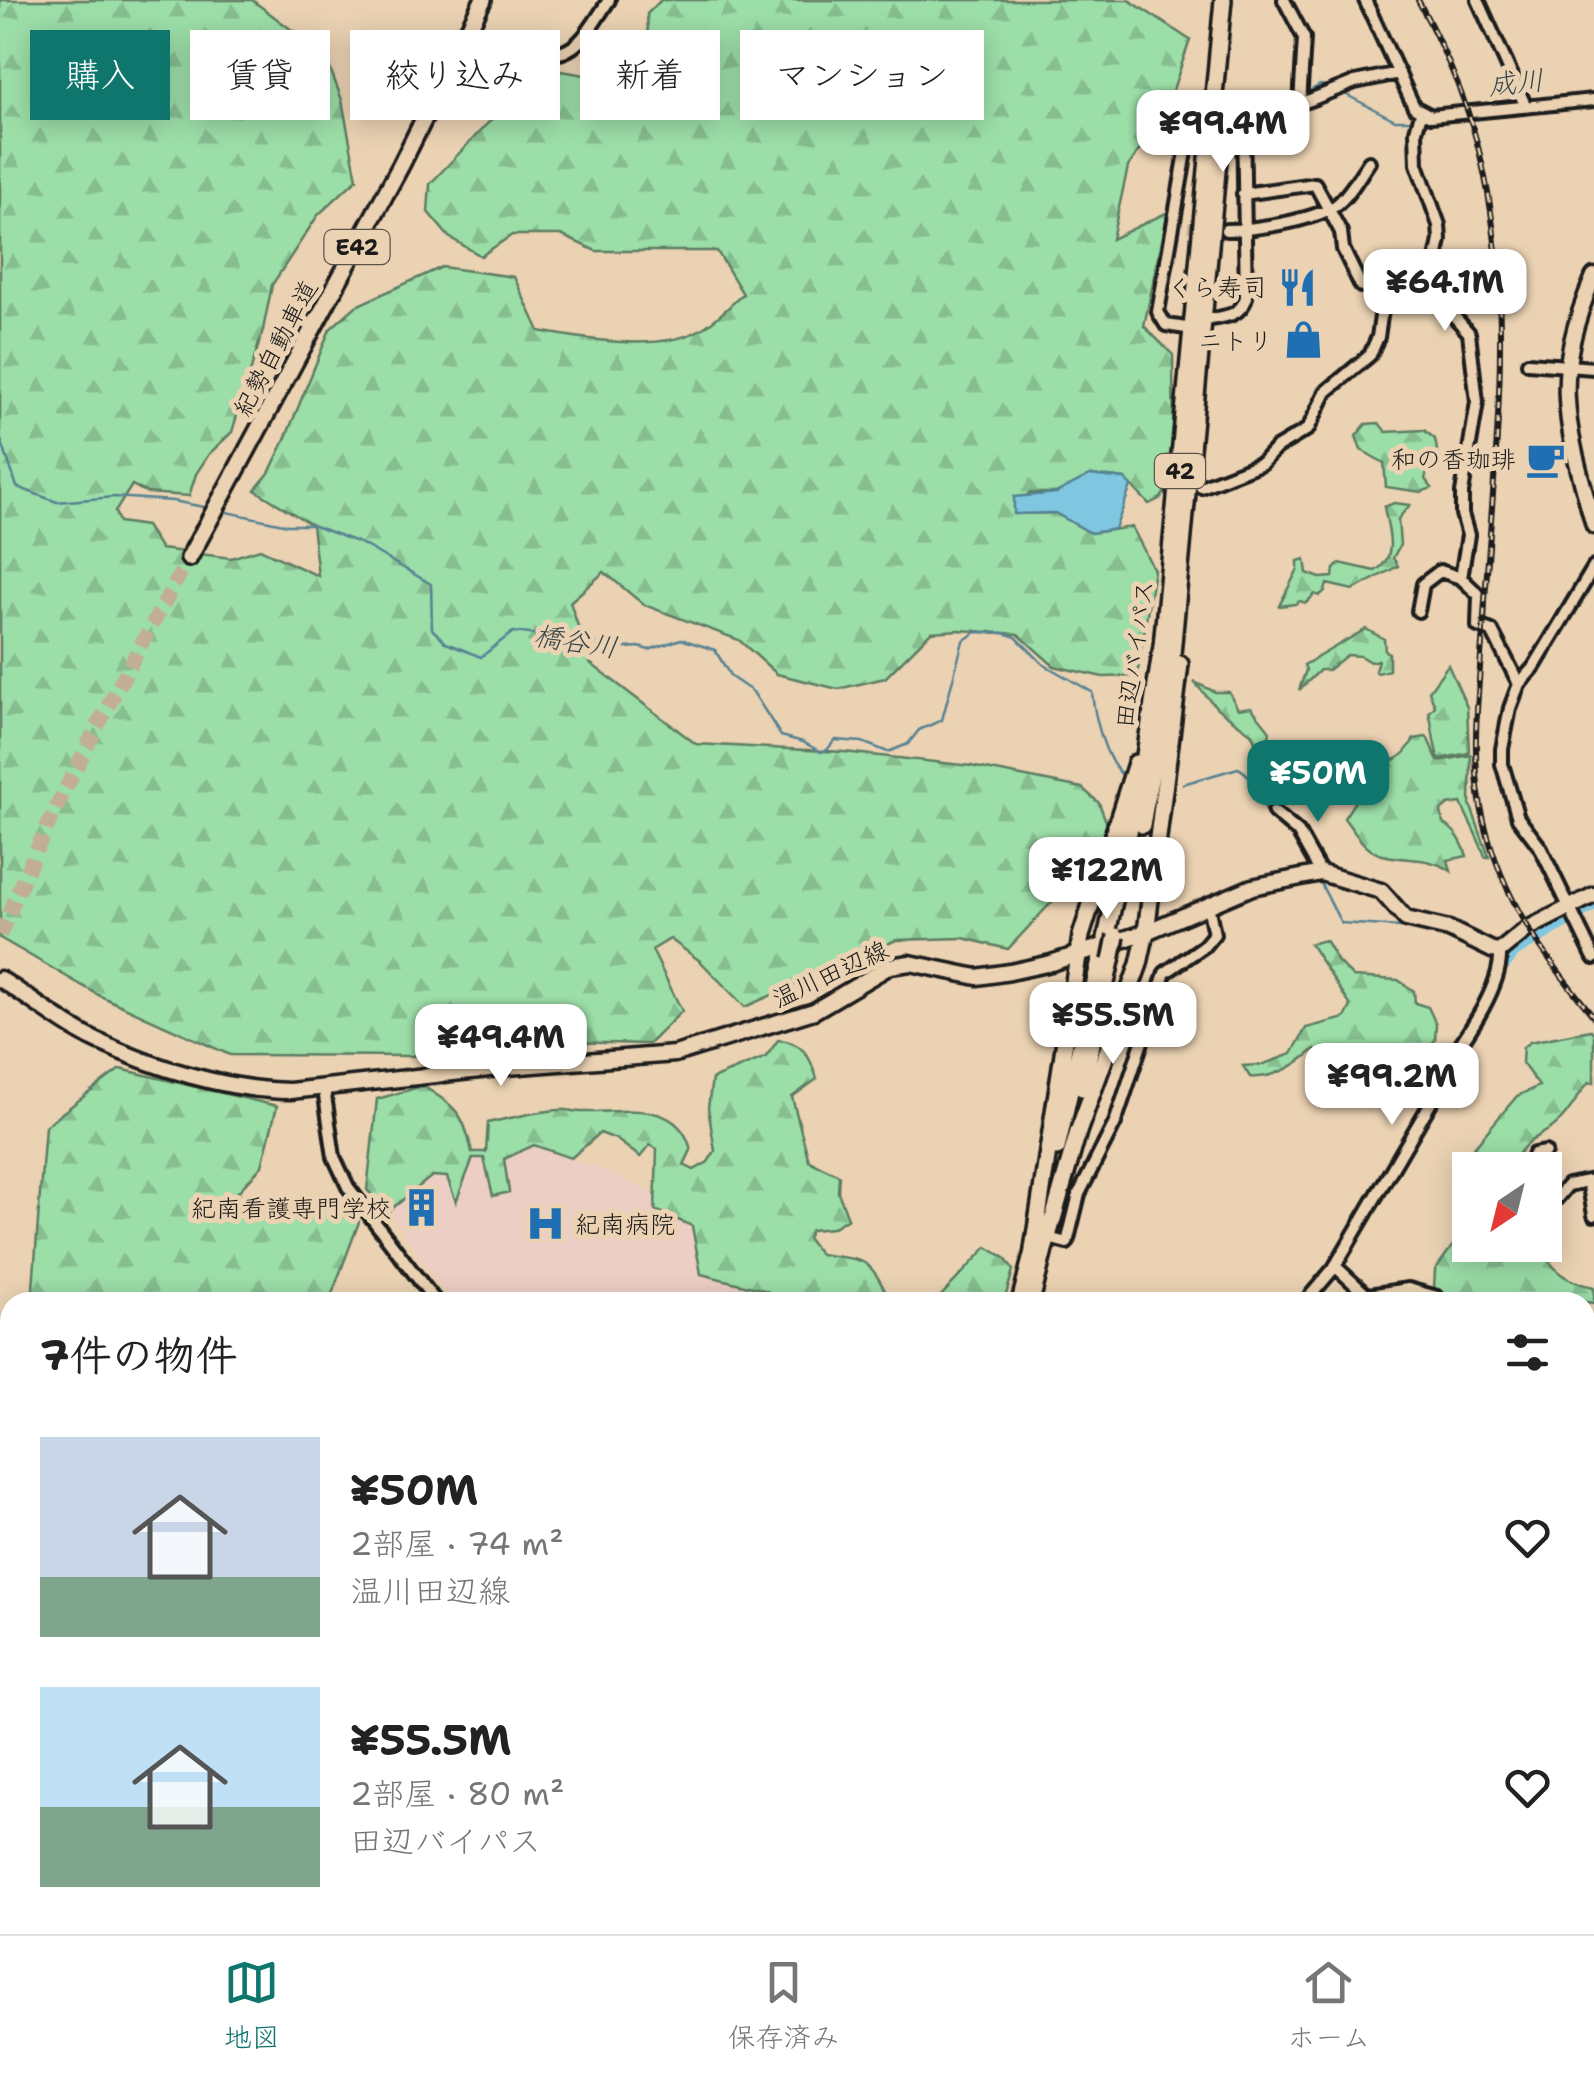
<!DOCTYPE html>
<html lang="ja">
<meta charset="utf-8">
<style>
:root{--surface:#fff;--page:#f2f2f2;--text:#222;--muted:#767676;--line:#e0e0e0;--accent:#0f766e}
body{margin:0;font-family:"Shantell Sans","Klee One",sans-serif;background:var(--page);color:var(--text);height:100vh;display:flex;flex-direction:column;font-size:38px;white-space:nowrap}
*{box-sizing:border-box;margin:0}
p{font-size:32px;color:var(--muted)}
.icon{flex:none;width:55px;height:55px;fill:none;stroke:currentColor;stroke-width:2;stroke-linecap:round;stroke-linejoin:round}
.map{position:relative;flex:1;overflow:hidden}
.panel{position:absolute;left:0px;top:1292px;width:1595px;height:642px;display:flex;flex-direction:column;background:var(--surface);border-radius:30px 30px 0 0;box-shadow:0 5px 25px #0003}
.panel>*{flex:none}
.top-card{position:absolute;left:30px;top:30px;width:1000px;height:90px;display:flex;gap:20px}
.needle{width:65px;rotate:215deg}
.fabs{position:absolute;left:1452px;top:1152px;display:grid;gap:20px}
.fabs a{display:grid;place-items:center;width:110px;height:110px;border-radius:0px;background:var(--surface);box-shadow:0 5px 25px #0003;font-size:50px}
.price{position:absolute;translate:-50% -85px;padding:0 22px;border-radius:20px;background:#fff;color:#222;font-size:32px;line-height:65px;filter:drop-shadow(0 2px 5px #0008)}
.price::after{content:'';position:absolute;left:50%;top:60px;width:30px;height:22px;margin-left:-15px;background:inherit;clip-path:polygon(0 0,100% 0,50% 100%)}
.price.on{background:var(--accent);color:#fff}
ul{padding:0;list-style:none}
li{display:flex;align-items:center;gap:30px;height:250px;padding:0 40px}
li span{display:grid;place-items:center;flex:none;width:280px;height:200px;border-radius:0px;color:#555}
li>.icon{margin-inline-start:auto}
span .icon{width:120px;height:120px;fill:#fffc;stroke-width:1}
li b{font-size:42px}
h2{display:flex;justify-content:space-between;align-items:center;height:120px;padding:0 40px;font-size:42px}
.pill{padding:0 35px;border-radius:0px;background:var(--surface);box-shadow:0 5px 25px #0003;font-size:35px;line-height:90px}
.pill.on{background:var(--accent);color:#fff}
.tabs{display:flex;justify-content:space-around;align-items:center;height:140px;border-top:2px solid var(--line);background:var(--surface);font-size:28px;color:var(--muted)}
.tabs a{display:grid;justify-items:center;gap:5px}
.tabs .on{color:var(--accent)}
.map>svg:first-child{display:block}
.built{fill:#eccec4}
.forest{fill:url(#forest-firs);stroke:#5c7d62;stroke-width:2.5}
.water{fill:#7fc6e0;stroke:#578292;stroke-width:2.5}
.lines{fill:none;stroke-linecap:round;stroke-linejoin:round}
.stream{stroke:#578292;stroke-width:2.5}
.river{stroke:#7fc6e0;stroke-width:15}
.minor-tunnel{stroke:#c2ae95;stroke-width:10;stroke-dasharray:10 5;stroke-linecap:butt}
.highway-tunnel{stroke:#c2ae95;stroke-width:15;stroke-dasharray:15 8;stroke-linecap:butt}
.minor-casing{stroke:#1c1c1c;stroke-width:18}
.major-casing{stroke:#1c1c1c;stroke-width:21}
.highway-casing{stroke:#1c1c1c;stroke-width:22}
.minor{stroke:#ebd2b3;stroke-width:10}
.major{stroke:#ebd2b3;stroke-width:14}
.highway{stroke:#ebd2b3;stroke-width:15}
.rail-casing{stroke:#1c1c1c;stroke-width:6}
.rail{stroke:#ebd2b3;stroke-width:2.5;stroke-dasharray:8;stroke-linecap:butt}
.highway-bridge-casing{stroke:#1c1c1c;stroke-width:22;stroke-linecap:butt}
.highway-bridge{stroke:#ebd2b3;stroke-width:15}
.labels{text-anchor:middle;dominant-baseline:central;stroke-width:10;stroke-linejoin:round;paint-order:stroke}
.shield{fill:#ebd2b3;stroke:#5a5349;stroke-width:2.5}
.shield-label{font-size:22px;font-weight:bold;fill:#1c1c1c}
.poi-label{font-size:25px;fill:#1c1c1c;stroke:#ebd2b3;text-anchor:end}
.street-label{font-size:25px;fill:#1c1c1c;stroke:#ebd2b3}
.water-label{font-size:28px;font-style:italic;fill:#35464d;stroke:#ebd2b3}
</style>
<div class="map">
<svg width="1594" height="1934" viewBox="0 0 1594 1934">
<defs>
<pattern id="forest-firs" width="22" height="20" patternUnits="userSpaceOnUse" patternTransform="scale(2.5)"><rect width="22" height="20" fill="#9cdea8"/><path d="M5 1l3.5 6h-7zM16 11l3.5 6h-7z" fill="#86be90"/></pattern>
</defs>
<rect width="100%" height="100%" fill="#ebd2b3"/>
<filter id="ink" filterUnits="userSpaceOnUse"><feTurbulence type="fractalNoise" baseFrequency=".01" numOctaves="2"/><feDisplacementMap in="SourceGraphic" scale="20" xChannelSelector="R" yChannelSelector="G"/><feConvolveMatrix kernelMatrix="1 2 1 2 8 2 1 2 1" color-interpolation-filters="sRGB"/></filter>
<g filter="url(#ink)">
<!-- built -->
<path class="built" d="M 534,1145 L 612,1173 L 654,1194 L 655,1210 L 692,1222 L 701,1274 L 764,1290 L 763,1302 L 451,1302 L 389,1211 L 432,1176 L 448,1177 L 455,1200 L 473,1157 L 485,1158 L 508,1192 L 503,1159 Z
M 1585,1509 L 1594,1511 L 1594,1694 L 1585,1699 Z"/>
<!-- forest -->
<path class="forest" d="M 0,0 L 252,0 L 325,55 L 342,100 L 357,179 L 318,215 L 272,285 L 263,330 L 232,432 L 209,454 L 196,474 L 189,496 L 147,493 L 132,485 L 115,512 L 119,522 L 146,526 L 161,549 L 231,558 L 260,549 L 318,576 L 312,525 L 255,490 L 269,473 L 284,442 L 330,329 L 356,306 L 442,267 L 514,277 L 539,331 C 583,339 662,353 701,329 C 716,321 730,305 743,294 L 717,251 L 596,251 L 561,235 L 512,235 L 481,256 L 449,237 L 428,212 L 430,184 L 525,84 L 562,71 L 590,76 L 618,111 L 641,95 L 655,78 L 643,61 L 648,32 L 647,14 L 661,0 L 1129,0 L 1190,40 L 1166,110 L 1128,167 L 1112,239 L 1168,212 L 1144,326 L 1173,355 L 1174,478 L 1161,498 L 1149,504 L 1125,479 L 1091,475 L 1056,493 L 1029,493 L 1014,514 L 1055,513 L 1091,533 L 1132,527 L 1154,570 L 1137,676 L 1103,677 L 1054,666 L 1018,634 L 959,630 L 931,632 L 885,678 L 838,689 L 777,674 L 739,640 L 644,605 L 604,572 L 570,602 L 590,663 L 696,744 L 844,752 L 971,766 L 1082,788 L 1099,803 L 1112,837 L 1008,949 L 963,938 L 896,940 L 745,1007 L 700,961 L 670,939 L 652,950 L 682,1011 L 649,1044 L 518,1041 L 413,1056 L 230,1055 L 100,996 L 0,938 Z
M 1379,423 L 1386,432 L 1424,430 L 1435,439 L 1440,467 L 1428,468 L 1425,479 L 1432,488 L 1421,492 L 1386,487 L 1384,463 L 1361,450 L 1356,436 L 1366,424 Z
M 1394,503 L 1410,505 L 1398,519 L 1400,545 L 1393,558 L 1398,566 L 1353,590 L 1327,584 L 1325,591 L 1319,596 L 1315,594 L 1306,603 L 1300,601 L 1295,604 L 1279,606 L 1298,569 L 1298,561 L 1305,559 L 1307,573 L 1320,578 L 1333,577 L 1334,569 L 1340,563 L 1375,571 C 1399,557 1388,530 1384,507 Z
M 1366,629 L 1384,639 L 1385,651 L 1389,653 L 1389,670 L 1378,673 L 1375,671 L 1378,660 L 1370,662 L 1360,656 L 1347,655 L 1328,670 L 1320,670 L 1299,690 L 1306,670 L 1304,665 Z
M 1448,665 L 1467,707 L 1469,753 L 1439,759 C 1432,741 1434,730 1429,713 L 1435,706 L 1429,691 Z
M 1194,682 L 1215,692 L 1229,692 L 1238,709 L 1251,707 L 1270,731 L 1268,744 L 1291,757 L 1302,748 L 1318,744 L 1347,768 C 1372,741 1389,784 1414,739 L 1427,737 L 1438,761 L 1471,755 L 1470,804 L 1489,857 L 1485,857 C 1479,838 1469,822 1461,803 L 1448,805 L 1441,811 L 1443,823 C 1457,831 1462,842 1467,856 L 1448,860 L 1451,871 C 1427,855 1404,862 1379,854 C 1364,849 1353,830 1344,818 L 1365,786 L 1358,779 L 1333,788 L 1332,782 L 1307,772 L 1288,774 L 1262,755 L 1251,733 L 1217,708 Z
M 1325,940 L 1338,962 L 1353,977 L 1398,980 L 1414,991 L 1415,1003 L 1428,1007 L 1436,1024 L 1435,1040 L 1428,1050 L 1401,1065 L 1384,1067 L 1369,1063 L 1337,1068 L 1315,1049 C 1298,1064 1274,1079 1250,1077 L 1243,1066 L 1261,1065 L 1292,1054 L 1306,1028 L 1345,1018 L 1351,1006 L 1310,944 Z
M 1591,1030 L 1594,1034 L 1594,1083 L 1589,1082 C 1580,1092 1574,1104 1566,1114 C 1547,1139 1525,1132 1510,1170 L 1470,1170 L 1470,1245 L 1504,1245 L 1505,1251 L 1542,1251 C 1557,1274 1567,1282 1594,1287 L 1594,1303 L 1546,1297 L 1542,1302 L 1448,1302 L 1434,1289 L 1435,1270 L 1456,1241 L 1459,1231 L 1462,1186 L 1459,1165 L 1517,1096 L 1539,1086 L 1522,1063 L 1523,1047 L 1530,1042 Z
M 778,1040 C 803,1041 811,1058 817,1079 L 792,1097 L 809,1161 L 839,1175 L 838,1192 L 848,1218 L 832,1228 L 811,1230 L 807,1238 L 820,1254 C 862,1261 868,1254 887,1295 L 912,1302 L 791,1302 L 764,1290 L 701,1274 L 692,1226 L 655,1210 L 657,1149 L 650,1145 L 640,1157 L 616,1139 L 600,1133 L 571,1158 L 534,1145 L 504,1159 L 509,1192 L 493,1196 L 484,1158 L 473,1158 L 456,1202 L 447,1177 L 432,1176 L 389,1211 L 367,1190 L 377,1099 L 423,1086 C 457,1108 463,1112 472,1152 L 486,1152 L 488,1123 C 511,1118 536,1111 559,1110 C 567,1109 575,1112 583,1112 C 622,1113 678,1098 691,1150 L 684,1165 L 694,1170 L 708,1162 L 715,1151 L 708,1108 L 712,1079 L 766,1057 Z
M 120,1069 L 277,1106 L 262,1166 L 235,1195 L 344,1202 L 359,1222 L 329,1302 L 32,1302 L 45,1126 Z
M 987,1247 L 1005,1258 L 1013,1270 L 1004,1302 L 925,1302 L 937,1300 Z"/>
<!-- water -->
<path class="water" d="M 1090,475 L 1125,479 L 1131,486 L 1115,529 L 1091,533 L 1055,513 L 1014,514 L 1014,497 L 1056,493 Z"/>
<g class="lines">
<!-- stream -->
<path class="stream" d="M 1339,91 L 1395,120 L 1410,120
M 1304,94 L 1320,85 L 1333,87
M 1529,99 L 1594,94
M 1281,104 L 1297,97
M 1443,109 L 1516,100
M 1231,113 L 1249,112
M 0,437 L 17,487 L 57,502 L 114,497 L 173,501 L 209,508
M 222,511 L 288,525 L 312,525 L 362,544 L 431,584 L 432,629 L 446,643 L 481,657 L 513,632 L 591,641 L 611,649 L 639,647 L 649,650 L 681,639 L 715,650 L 731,677 L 753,692 L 781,736 L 803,742 L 821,752 L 827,750 L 835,740 L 862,742 L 888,752 L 908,744 L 919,730 L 942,720 L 963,641 L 976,632 L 1004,633 L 1016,637 L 1043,664 L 1092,692 C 1094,714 1105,763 1124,776
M 1183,784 L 1238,768 C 1256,776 1255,798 1268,812
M 1320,882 L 1341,923 L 1415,928
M 1465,945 L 1494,959
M 1348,1235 L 1430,1095
M 1295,1302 L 1306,1294"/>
<!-- river -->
<path class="river" d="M 1504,963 L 1513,951 L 1594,903"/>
<!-- minor-tunnel -->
<path class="minor-tunnel" d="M 396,61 L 548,54
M 1188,227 L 1226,230"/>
<!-- highway-tunnel -->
<path class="highway-tunnel" d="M 0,935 C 52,804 121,681 189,558"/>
<defs>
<path id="minor" d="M 1284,0 L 1304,38 L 1300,104
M 1365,0 L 1414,107 L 1431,116 L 1594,100
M 1478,0 L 1525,105
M 548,54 C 579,56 593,23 609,0
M 385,66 L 396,61
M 1421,113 L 1416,131 L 1417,164 L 1439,225 L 1440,240 L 1431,283 L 1436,296 L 1469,333 L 1477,402 L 1462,493 L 1462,514 L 1468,535 L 1461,578
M 1233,121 L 1300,104 L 1355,82 L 1399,73
M 1243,194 L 1315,184 L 1341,232 L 1343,249 L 1361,286 L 1387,285 L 1401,290 L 1431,283
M 1226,230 C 1254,230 1311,221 1335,206 C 1348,197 1360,175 1369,162
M 1204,320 C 1223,317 1241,317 1246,297 L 1243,119
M 1193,329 L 1166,325 L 1158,312 L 1187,146 L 1202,124
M 1528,363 L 1594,368
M 1201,487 L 1262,463 L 1276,448 L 1308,429 L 1326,392 L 1370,355 L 1378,337 L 1384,296 L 1390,291 L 1399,289
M 1594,567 L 1534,667 L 1519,684 L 1510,708 L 1502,749 L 1502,764 L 1518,818 L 1540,847 L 1594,958
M 1418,611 L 1423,584 L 1440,571 L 1461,578 L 1479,595 L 1478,626 L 1492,631 L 1519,684
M 1274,812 L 1298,832 L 1321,873
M 324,1089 L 334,1157 L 348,1187 L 436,1302
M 1526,1170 L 1534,1154 L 1545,1152
M 1593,1180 L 1588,1181 L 1594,1215
M 1545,1195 L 1557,1198 L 1568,1185 L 1588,1181
M 1048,1238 L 1067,1243 L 1079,1194 L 1115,1123 L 1165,973 L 1204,946 L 1214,934 L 1208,905
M 1335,1266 L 1374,1302
M 1369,1295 L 1408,1289 L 1437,1297
M 1305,1302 L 1334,1268 L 1440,1087 L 1438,1077 C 1459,1046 1503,989 1500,951
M 0,1385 L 10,1393
M 1585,1483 L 1594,1486
M 1585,1509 L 1594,1511
M 1585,1702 L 1594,1696
M 1585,1814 L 1594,1810
M 0,1861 L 10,1861
M 1585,1868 L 1594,1865
M 1585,1919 L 1594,1916
M 119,1925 L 121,1934
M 740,1925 L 743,1934
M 775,1925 L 778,1934
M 1062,1925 L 1072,1934
M 1113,1925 L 1118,1934
M 1229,1925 L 1235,1934
M 1290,1925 L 1302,1934
M 1443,1925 L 1462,1934
M 1517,1925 L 1524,1934
M 1556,1929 L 1568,1925
M 208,1934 L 210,1925
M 541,1934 L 546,1925
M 904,1934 L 929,1925
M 1198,1934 L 1212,1925"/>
<path id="major" d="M 1594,276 C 1550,378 1566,424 1594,526
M 0,979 C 32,999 63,1025 97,1041 C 154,1068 227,1090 290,1091 L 507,1067 L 675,1054 L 814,1011 L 890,966 L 910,963 L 977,977 L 1010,972 L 1051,963 L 1146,932 L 1252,887 L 1321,873 L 1381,891 L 1406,919 L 1449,929 L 1492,950 L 1500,951 L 1527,929 L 1594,895
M 0,1414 L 10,1433
M 281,1925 L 303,1934"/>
<path id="highway" d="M 189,558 L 401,165 L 483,0
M 1142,825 L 1172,654 L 1221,128
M 1106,938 L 1143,768 L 1162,646 L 1223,0
M 1082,1088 L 1111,961
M 1057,1148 L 1100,960
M 1045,1247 L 1078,1132 L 1139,964 L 1146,932 L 1180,664
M 1033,1249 L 1081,936 L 1136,763
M 1020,1302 L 1035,1243
M 1031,1302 L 1047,1238
M 614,1934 L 618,1925
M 632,1934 L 636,1925"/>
</defs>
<!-- minor casing -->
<use href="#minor" class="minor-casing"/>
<!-- major casing -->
<use href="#major" class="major-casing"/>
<!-- highway casing -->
<use href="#highway" class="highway-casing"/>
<!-- minor -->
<use href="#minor" class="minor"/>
<!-- major -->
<use href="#major" class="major"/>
<!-- highway -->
<use href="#highway" class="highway"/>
<defs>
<path id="rail" d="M 1418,0 C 1439,40 1459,82 1472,125 C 1520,286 1494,453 1484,616 C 1480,683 1468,755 1484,821 C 1503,901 1543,954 1594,1017"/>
</defs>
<!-- rail casing -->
<use href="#rail" class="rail-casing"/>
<!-- rail -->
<use href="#rail" class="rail"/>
<defs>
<path id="highway-bridge" d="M 1111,961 L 1116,936"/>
</defs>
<!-- highway-bridge casing -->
<use href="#highway-bridge" class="highway-bridge-casing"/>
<!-- highway-bridge -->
<use href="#highway-bridge" class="highway-bridge"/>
</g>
</g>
<!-- icons -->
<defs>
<symbol id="restaurant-bare" viewBox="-9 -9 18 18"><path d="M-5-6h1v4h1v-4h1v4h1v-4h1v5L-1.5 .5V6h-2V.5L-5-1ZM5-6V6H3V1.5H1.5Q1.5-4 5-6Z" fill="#1f6fb2" stroke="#ebd2b3" stroke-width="2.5" paint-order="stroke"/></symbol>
<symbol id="shop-bare" viewBox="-9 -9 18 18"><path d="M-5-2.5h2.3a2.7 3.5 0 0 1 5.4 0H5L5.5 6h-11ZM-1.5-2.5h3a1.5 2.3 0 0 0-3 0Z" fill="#1f6fb2" stroke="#ebd2b3" stroke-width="2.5" paint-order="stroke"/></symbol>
<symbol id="cafe-bare" viewBox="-9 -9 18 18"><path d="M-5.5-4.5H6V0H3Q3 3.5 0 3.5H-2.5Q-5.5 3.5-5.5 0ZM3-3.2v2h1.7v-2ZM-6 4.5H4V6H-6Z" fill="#1f6fb2" stroke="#ebd2b3" stroke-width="2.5" paint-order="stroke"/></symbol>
<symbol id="building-bare" viewBox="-9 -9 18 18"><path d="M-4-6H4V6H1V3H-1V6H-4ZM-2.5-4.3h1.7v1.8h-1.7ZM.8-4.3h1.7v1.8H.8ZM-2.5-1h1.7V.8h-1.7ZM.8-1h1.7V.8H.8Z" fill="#1f6fb2" stroke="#ebd2b3" stroke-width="2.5" paint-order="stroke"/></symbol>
<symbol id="hospital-bare" viewBox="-9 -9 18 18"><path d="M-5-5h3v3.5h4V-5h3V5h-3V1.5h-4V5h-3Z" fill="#1f6fb2" stroke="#ebd2b3" stroke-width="2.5" paint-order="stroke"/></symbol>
</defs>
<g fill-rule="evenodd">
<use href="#restaurant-bare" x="1270" y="260" width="55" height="55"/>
<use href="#shop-bare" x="1276" y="312" width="55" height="55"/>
<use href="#cafe-bare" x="1518" y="432" width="55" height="55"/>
<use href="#building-bare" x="394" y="1180" width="55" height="55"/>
<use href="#hospital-bare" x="518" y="1196" width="55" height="55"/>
</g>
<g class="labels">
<!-- shield labels -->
<g class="shield">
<rect x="324.5" y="230" width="65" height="34" rx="8"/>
<rect x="1155" y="454" width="50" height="34" rx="8"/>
</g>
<g class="shield-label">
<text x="357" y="247">E42</text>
<text x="1180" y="471">42</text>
</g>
<!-- poi labels -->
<g class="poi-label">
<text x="1267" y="287">くら寿司</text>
<text x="1273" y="340">ニトリ</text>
<text x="1516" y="459">和の香珈琲</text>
<text x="391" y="1208">紀南看護専門学校</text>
<text x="575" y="1224" text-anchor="start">紀南病院</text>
</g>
<!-- street labels -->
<g class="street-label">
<text transform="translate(275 348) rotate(-62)">紀勢自動車道</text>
<text transform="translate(1134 654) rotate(-82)">田辺バイパス</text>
<text transform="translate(830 974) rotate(-25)">温川田辺線</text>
</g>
<!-- water labels -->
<g class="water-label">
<text transform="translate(1516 82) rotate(-6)">成川</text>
<text transform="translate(576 641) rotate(9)">橋谷川</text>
</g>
</g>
</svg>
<div class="fabs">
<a><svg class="needle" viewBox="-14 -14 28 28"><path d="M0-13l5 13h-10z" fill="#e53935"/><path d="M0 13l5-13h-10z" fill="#767676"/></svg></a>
</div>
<b class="price" style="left:1223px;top:175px">¥99.4M</b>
<b class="price" style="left:1445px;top:334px">¥64.1M</b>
<b class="price on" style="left:1318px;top:825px">¥50M</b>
<b class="price" style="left:1107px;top:922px">¥122M</b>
<b class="price" style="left:1113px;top:1067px">¥55.5M</b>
<b class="price" style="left:501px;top:1089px">¥49.4M</b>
<b class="price" style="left:1392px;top:1128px">¥99.2M</b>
<div class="top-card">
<a class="pill on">購入</a>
<a class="pill">賃貸</a>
<a class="pill">絞り込み</a>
<a class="pill">新着</a>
<a class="pill">マンション</a>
</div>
<section class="panel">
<h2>7件の物件<svg class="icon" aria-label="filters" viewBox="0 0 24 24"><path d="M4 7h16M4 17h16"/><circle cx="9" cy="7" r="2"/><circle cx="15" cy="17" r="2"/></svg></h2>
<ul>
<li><span style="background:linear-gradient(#c9d6e8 70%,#7fa58c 0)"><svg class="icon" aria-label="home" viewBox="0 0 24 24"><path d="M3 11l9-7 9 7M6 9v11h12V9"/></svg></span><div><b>¥50M</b><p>2部屋 · 74 m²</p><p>温川田辺線</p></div><svg class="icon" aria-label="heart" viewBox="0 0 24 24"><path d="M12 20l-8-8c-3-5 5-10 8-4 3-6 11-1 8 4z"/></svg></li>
<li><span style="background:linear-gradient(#bfe0f5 60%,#7fa58c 0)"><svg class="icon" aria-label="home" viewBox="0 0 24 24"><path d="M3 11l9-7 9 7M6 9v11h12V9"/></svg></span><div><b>¥55.5M</b><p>2部屋 · 80 m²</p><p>田辺バイパス</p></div><svg class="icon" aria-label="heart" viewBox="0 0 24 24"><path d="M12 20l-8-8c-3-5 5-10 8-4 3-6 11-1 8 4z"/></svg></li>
</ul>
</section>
</div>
<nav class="tabs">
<a class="on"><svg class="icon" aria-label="map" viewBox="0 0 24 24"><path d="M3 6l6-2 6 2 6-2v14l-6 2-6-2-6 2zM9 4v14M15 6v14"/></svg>地図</a>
<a><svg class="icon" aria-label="saved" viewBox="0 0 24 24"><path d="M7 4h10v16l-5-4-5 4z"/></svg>保存済み</a>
<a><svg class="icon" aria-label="home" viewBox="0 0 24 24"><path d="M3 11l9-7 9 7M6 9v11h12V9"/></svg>ホーム</a>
</nav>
